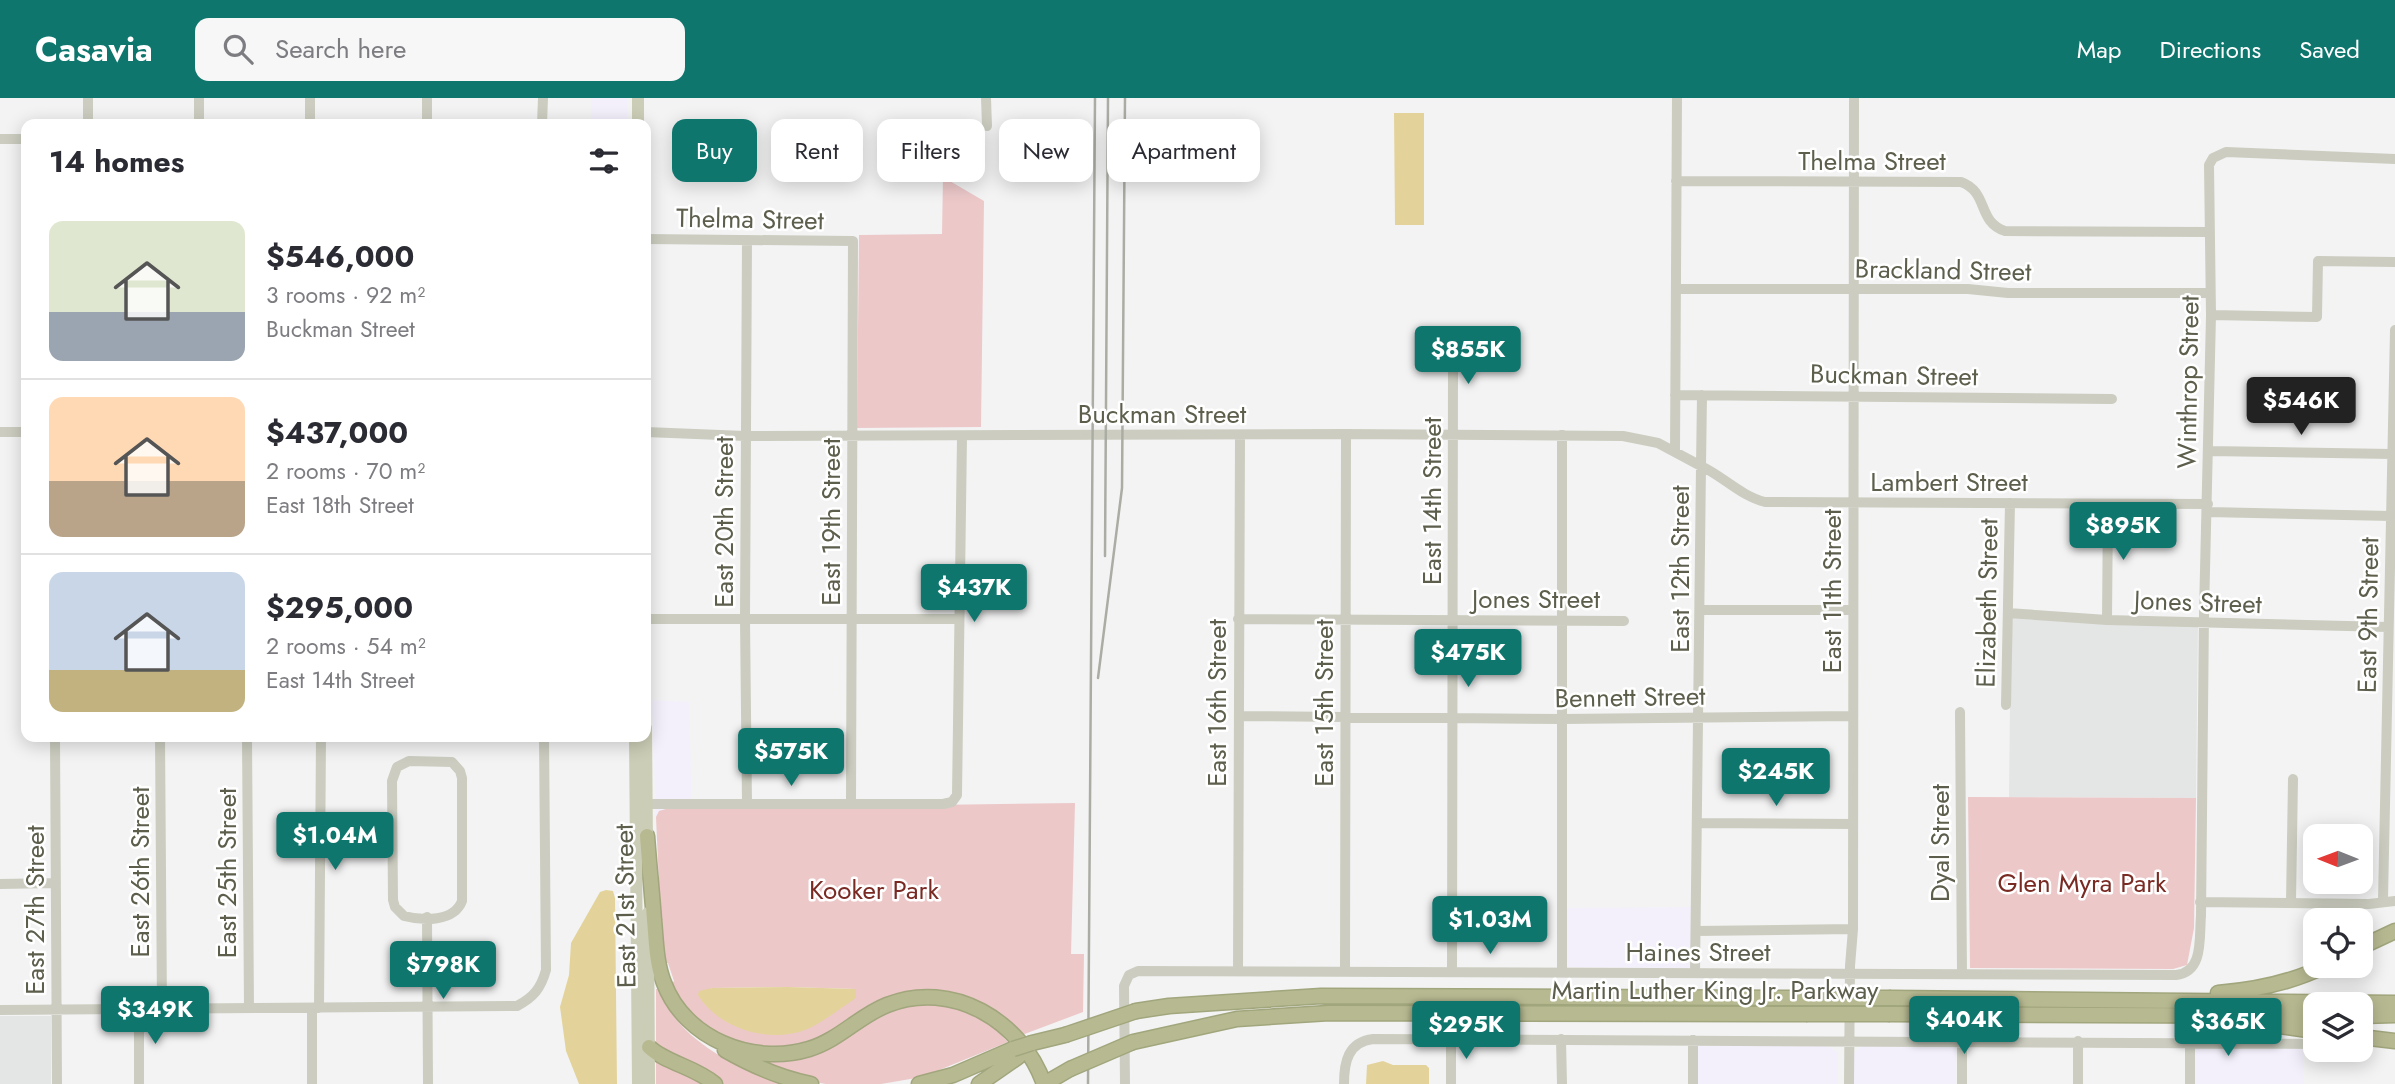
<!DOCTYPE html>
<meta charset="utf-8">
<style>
:root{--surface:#fff;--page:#f7f7f7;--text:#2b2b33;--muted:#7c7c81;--line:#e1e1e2;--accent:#0f766e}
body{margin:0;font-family:Jost,sans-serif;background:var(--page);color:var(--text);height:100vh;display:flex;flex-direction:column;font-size:26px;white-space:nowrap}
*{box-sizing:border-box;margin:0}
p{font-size:23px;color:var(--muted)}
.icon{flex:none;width:38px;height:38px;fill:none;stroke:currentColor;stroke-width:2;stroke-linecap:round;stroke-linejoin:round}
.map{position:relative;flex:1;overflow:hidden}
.drawer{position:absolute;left:21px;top:21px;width:630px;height:623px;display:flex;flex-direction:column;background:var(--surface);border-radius:14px;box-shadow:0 4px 18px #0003}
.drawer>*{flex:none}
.banner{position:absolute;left:672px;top:21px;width:665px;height:63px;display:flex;gap:14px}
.needle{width:46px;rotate:271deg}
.tools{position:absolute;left:2303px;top:726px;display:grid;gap:14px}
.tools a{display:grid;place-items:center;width:70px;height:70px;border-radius:14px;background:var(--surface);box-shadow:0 4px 18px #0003;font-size:35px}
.price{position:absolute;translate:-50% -60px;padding:0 16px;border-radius:7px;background:var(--accent);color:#fff;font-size:23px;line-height:46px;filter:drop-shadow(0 2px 4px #0008)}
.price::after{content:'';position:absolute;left:50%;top:42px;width:21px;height:16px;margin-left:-10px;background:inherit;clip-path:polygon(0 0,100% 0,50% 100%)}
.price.current{background:#222;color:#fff}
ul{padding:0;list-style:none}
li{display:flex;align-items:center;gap:21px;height:175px;padding:0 28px}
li+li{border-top:2px solid var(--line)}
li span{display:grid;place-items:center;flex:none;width:196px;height:140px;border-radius:14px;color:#555}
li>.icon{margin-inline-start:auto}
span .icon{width:84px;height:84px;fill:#fffc;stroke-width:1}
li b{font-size:30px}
h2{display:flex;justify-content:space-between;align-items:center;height:84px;padding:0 28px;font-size:30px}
.pill{padding:0 24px;border-radius:14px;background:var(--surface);box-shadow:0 4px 18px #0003;font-size:24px;line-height:63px}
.pill.current{background:var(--accent);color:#fff}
header{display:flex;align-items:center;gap:42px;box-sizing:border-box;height:98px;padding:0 35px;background:var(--accent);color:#fff}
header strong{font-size:33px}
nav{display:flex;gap:38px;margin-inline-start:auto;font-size:24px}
.search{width:490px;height:63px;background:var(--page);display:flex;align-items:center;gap:18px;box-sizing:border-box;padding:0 24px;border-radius:14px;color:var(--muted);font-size:26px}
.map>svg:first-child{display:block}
.commercial{fill:#f3f0fb}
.education{fill:#e4e5e5}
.green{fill:#ecc8c9;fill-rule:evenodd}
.water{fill:#e3d39a}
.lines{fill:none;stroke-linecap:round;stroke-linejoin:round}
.highway-casing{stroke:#a2a67c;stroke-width:17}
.minor{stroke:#cccdc0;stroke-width:10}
.major{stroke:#cccdb6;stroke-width:12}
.highway{stroke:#b7ba91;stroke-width:14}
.rail{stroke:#abada4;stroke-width:2.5}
.highway-bridge-casing{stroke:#a2a67c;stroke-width:17;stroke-linecap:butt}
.highway-bridge{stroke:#b7ba91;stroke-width:14}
.labels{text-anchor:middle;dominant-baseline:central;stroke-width:5;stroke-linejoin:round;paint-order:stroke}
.street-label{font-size:26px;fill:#5d5e4c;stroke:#fff}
.park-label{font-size:26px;fill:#792a23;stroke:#fff}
</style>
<header>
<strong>Casavia</strong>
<div class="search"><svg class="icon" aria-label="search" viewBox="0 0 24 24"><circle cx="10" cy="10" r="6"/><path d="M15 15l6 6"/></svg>Search here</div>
<nav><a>Map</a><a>Directions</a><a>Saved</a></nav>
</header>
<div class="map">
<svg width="2395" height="986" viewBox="0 0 2395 986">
<rect width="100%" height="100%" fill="#f3f3f4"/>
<!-- commercial -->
<path class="commercial" d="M 591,0 L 627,0 L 627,26 L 591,26 Z
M 652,602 L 689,604 L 692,711 L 659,713 L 656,719 Z
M 1691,809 L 1691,870 L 1566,869 L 1567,810 Z
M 1688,947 L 1828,948 L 1838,954 L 1838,986 L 1688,986 Z
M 1862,948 L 1956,948 L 1956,986 L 1854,986 L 1854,955 Z
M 2194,949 L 2303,950 L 2304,986 L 2194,986 Z"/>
<!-- education -->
<path class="education" d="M 2011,519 L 2198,527 L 2196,700 L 2009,699 Z
M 0,918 L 51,918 L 51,986 L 0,986 Z"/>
<!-- green -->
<path class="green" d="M 943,79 L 984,103 L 981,329 L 857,330 L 859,137 L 942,136 Z
M 1968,699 L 2196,700 L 2194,830 L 2187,867 L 2173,871 L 1970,870 Z
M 1075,705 L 1071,856 L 1084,856 L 1083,914 L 1022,937 L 1004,920 L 904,898 L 902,895 L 822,940 L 785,952 L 729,943 L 697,920 L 694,922 L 671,887 L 674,883 L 668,865 L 664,865 L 662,852 L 656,719 L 659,713 L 666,711 ZM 789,889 L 856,891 L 698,897 L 712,890 Z
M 656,891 L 660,891 C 663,897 666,905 669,911 C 690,947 746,975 784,986 L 721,986 L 656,947 Z
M 942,906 C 969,914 989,922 1008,944 L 922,979 L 881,986 L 826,986 L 809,983 L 758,961 L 770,962 L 904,907 Z
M 656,960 L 707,986 L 656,986 Z"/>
<!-- water -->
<path class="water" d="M 1394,15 L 1424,15 L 1424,127 L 1395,127 Z
M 606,792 L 613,793 L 615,800 L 617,986 L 579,986 L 566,953 L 560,909 L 569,877 L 571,845 L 600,794 Z
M 789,889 L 856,891 L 856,900 C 840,910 823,925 805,932 C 768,946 718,930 698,897 L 699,893 L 712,890 Z
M 1383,963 L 1393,967 L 1426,967 L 1429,970 L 1429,986 L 1366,986 L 1367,967 Z"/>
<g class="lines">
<defs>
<path id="highway" d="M 647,738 C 649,766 652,794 654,822 C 656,843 656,865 664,885 C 685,941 753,968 809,951 C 839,942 859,918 887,907 C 952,881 1022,923 1044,986
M 2361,849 L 2395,833
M 2218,895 C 2255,892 2291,885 2325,868
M 1891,900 L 2395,905
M 1136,913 L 1169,908 L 1321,898 L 1805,900
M 1890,916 L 2315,918
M 2361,918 L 2395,917
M 2265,926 L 2315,933
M 2361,939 L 2395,943
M 1133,944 L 1237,921 L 1329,915 L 1806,916
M 1032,945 L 1065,937
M 649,949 C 666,965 695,969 715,986
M 725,952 C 753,968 780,980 811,986
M 919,986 L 953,977 L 1013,951
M 979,986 L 1018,959
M 1044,986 L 1070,971"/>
</defs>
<!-- highway casing -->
<use href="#highway" class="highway-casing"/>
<!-- minor -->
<path class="minor" d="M 88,0 L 88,26
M 199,0 L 199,26
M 310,0 L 310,26
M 986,0 L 987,28
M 427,26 L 427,0
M 542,26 L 543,0
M 0,41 L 26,41
M 1676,83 L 1961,84 C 1989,94 1977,124 2005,133 L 2210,134
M 646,141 L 853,143 L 851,705
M 747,142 L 745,521 L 747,706
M 1676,191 L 1968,191 L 2008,195 L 2210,195
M 2211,217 L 2317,219 L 2318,163 L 2395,164
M 1675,297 L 2112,301
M 1702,297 L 1701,368 C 1724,379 1741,398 1765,404 L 2208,406
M 0,334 L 26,334
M 646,334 L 745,338 L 1346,336 L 1623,338 L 1658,345 L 1701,368 L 1695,875
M 2209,353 L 2392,356
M 1675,354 L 1677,0
M 2208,414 L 2391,418
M 1701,512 L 1853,512
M 2008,515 L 2107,522 L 2388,529
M 646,521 L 959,521
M 1238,521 L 1624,523
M 2107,522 L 2108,406
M 2006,607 L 2010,405
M 1960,614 L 1962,876
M 1239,618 L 1562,621 L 1853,618
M 55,639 L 57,986
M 160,639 L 162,910
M 247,639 L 249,910
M 409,663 L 452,664 L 460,673 L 462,680 L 462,803 C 454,824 423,823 404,818 L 395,809 L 393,802 L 392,683 L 397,669 Z
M 640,706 L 943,706 L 952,704 L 957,697 L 962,339
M 1698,725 L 1853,726
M 0,786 L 56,785
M 2383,802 L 2395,232
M 2200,804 L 2369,806 L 2395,803
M 2291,804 L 2293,681
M 427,819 L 428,986
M 1696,833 L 1853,831
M 1238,873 L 1240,337
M 1345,873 L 1346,336
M 1452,873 L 1453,268
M 1562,874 L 1562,337
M 139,910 L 139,986
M 312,910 L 312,986
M 319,910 L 321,639
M 0,912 L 517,908 C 534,899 541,890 546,872 L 544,639
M 1451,941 L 1451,986
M 1561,941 L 1562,986
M 1693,942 L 1693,986
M 1125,986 L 1124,888 L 1129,877 L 1138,873 L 2176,877 C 2204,874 2199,840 2201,818 L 2204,515 L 2211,217 L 2209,67 L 2213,60 L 2226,54 L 2395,61
M 1344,986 C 1344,964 1348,944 1373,941 L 2315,946
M 1849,986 L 1850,868 L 1853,831 L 1854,0
M 1962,986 L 1962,943
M 2078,986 L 2078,943
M 2190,986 L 2190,944"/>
<!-- major -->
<path class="major" d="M 638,0 L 638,26
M 646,630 L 647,748
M 635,639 L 638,986
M 648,815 L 649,986"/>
<!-- highway -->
<use href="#highway" class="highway"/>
<!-- rail -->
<path class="rail" d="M 1105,458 L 1108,0
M 1098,580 L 1122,390 L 1125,0
M 1088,986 L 1095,0"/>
<defs>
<path id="highway-bridge" d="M 1805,900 L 1891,900
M 1806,916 L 1890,916
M 1065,937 L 1136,913
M 1013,951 L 1032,945
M 1070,971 L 1133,944"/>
</defs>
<!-- highway-bridge casing -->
<use href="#highway-bridge" class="highway-bridge-casing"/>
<!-- highway-bridge -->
<use href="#highway-bridge" class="highway-bridge"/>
</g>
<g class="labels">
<!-- street labels -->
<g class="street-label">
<text x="1872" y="63">Thelma Street</text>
<text transform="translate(750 121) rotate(1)">Thelma Street</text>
<text transform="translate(1943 172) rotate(1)">Brackland Street</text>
<text transform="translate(1894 277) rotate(1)">Buckman Street</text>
<text transform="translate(2188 284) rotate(-89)">Winthrop Street</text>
<text x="1162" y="316">Buckman Street</text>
<text x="1949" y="384">Lambert Street</text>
<text transform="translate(1432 403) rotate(-90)">East 14th Street</text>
<text transform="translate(724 424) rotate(-90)">East 20th Street</text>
<text transform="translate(831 424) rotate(-90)">East 19th Street</text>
<text transform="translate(1680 471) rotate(-90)">East 12th Street</text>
<text transform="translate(1832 493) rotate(-90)">East 11th Street</text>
<text x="1536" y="501">Jones Street</text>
<text transform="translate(2198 504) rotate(2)">Jones Street</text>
<text transform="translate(1987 505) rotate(-89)">Elizabeth Street</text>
<text transform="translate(2368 517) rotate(-89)">East 9th Street</text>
<text transform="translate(1630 599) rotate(-1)">Bennett Street</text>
<text transform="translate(1217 605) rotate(-90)">East 16th Street</text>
<text transform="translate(1324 605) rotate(-90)">East 15th Street</text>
<text transform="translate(1940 745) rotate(-90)">Dyal Street</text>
<text transform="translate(140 774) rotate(-90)">East 26th Street</text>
<text transform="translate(227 775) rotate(-90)">East 25th Street</text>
<text transform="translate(625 808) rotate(-91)">East 21st Street</text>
<text transform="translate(35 812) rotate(-90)">East 27th Street</text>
<text x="1698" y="854">Haines Street</text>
<text x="1715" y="892">Martin Luther King Jr. Parkway</text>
</g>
<!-- park labels -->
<g class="park-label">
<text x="2082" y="785">Glen Myra Park</text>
<text x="874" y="792">Kooker Park</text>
</g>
</g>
</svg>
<div class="tools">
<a><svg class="needle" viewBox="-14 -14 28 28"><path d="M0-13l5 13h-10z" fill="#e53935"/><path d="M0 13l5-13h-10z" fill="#7c7c81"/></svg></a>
<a><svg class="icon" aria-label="locate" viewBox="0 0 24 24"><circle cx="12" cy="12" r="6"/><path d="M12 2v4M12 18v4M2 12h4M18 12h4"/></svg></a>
<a><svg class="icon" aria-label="layers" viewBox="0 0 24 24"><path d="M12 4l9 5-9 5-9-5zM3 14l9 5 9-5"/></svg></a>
</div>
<b class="price" style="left:1468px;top:288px">$855K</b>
<b class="price current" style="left:2301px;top:339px">$546K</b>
<b class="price" style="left:2123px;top:464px">$895K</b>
<b class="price" style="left:974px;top:526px">$437K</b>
<b class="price" style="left:1468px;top:591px">$475K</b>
<b class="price" style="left:791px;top:690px">$575K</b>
<b class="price" style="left:1776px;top:710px">$245K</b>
<b class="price" style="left:335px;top:774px">$1.04M</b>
<b class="price" style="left:1490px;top:858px">$1.03M</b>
<b class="price" style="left:443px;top:903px">$798K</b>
<b class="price" style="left:155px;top:948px">$349K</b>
<b class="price" style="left:1964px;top:958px">$404K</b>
<b class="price" style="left:2228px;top:960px">$365K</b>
<b class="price" style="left:1466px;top:963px">$295K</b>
<div class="banner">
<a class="pill current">Buy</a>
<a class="pill">Rent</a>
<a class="pill">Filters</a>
<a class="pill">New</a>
<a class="pill">Apartment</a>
</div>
<section class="drawer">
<h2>14 homes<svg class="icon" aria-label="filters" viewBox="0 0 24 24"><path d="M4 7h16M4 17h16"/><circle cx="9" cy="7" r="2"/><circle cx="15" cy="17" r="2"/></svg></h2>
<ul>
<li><span style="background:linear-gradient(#dfe7d0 65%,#9aa5b1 0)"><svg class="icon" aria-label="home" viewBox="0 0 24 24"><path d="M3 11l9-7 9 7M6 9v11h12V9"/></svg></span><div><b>$546,000</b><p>3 rooms · 92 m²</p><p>Buckman Street</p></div></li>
<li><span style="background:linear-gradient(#ffd9b3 60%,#b9a48a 0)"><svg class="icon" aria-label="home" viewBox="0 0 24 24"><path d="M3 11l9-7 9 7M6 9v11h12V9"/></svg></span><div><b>$437,000</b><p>2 rooms · 70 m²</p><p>East 18th Street</p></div></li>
<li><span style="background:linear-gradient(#c9d6e8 70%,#c2b280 0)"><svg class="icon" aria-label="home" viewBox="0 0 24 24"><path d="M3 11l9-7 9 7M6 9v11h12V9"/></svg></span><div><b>$295,000</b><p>2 rooms · 54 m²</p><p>East 14th Street</p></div></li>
</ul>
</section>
</div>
